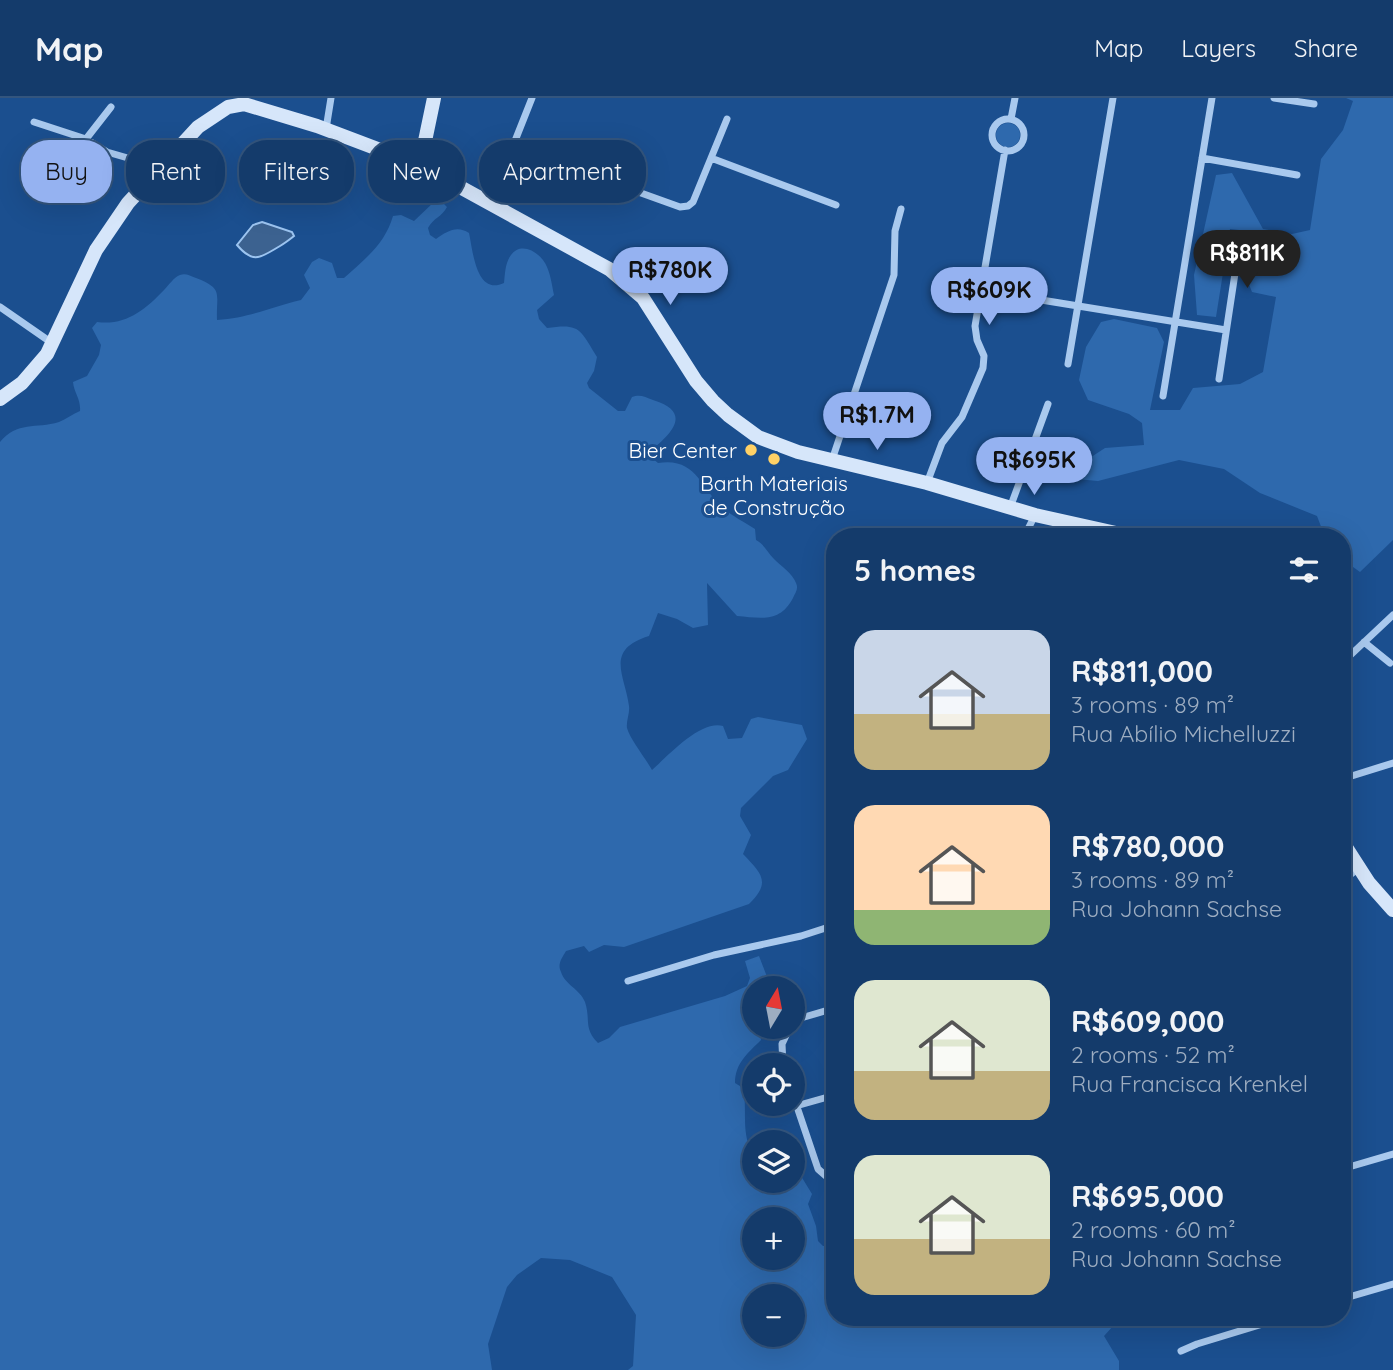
<!DOCTYPE html>
<meta charset="utf-8">
<style>
:root{--surface:#143b6b;--page:#214673;--text:#f1f3f6;--muted:#9dadc1;--line:#33557e;--accent:#95b2f1}
body{margin:0;font-family:Quicksand,sans-serif;background:var(--page);color:var(--text);height:100vh;display:flex;flex-direction:column;font-size:26px;white-space:nowrap}
*{box-sizing:border-box;margin:0}
p{font-size:23px;color:var(--muted)}
.icon{flex:none;width:38px;height:38px;fill:none;stroke:currentColor;stroke-width:2;stroke-linecap:round;stroke-linejoin:round}
.map{position:relative;flex:1;overflow:hidden}
.details{position:absolute;left:826px;top:430px;width:525px;height:798px;display:flex;flex-direction:column;background:var(--surface);border-radius:28px;box-shadow:0 7px 28px #0002,0 0 0 2px var(--line)}
.details>*{flex:none}
.hud{position:absolute;left:21px;top:42px;width:665px;height:63px;display:flex;gap:14px}
.needle{width:46px;rotate:10deg}
.buttons{position:absolute;left:742px;top:878px;display:grid;gap:14px}
.buttons a{display:grid;place-items:center;width:63px;height:63px;border-radius:50%;background:var(--surface);box-shadow:0 7px 28px #0002,0 0 0 2px var(--line);font-size:35px}
.price{position:absolute;translate:-50% -60px;padding:0 16px;border-radius:24px;background:var(--accent);color:#111;font-size:23px;line-height:46px;filter:drop-shadow(0 2px 4px #0008)}
.price::after{content:'';position:absolute;left:50%;top:42px;width:21px;height:16px;margin-left:-10px;background:inherit;clip-path:polygon(0 0,100% 0,50% 100%)}
.price.active{background:#222;color:#fff}
ul{padding:0;list-style:none}
li{display:flex;align-items:center;gap:21px;height:175px;padding:0 28px}
li span{display:grid;place-items:center;flex:none;width:196px;height:140px;border-radius:21px;color:#555}
li>.icon{margin-inline-start:auto}
span .icon{width:84px;height:84px;fill:#fffc;stroke-width:1}
li b{font-size:30px}
h2{display:flex;justify-content:space-between;align-items:center;height:84px;padding:0 28px;font-size:30px}
.pill{padding:0 24px;border-radius:28px;background:var(--surface);box-shadow:0 7px 28px #0002,0 0 0 2px var(--line);font-size:24px;line-height:63px}
.pill.active{background:var(--accent);color:#111}
header{display:flex;align-items:center;gap:42px;box-sizing:border-box;height:98px;padding:0 35px;background:var(--surface);border-bottom:2px solid var(--line)}
header strong{font-size:33px}
nav{display:flex;gap:38px;margin-inline-start:auto;font-size:24px}
.map>svg:first-child{display:block}
.green{fill:#2e69ad;fill-rule:evenodd}
.water{fill:#3c6290;stroke:#9cc4f0;stroke-width:2}
.lines{fill:none;stroke-linecap:round;stroke-linejoin:round}
.street{stroke:#a9c9ee;stroke-width:7}
.secondary{stroke:#d6e6fa;stroke-width:14}
.poi-dot{fill:#ffd166;stroke:#1b4f8f;stroke-width:2.5}
.labels{text-anchor:middle;dominant-baseline:central;stroke-width:6;stroke-linejoin:round;paint-order:stroke}
.poi-label{font-size:21px;fill:#fff;stroke:#1b4f8f;text-anchor:end}
</style>
<header>
<strong>Map</strong>
<nav><a>Map</a><a>Layers</a><a>Share</a></nav>
</header>
<div class="map">
<svg width="1393" height="1272" viewBox="0 0 1393 1272">
<rect width="100%" height="100%" fill="#1b4f8f"/>
<!-- green -->
<path class="green" d="M 1346,0 L 1393,0 L 1393,442 L 1360,474 L 1342,461 L 1342,439 L 1325,439 L 1317,418 L 1260,395 L 1224,371 L 1179,362 L 1098,383 L 1076,381 L 1079,367 L 1105,350 L 1144,347 L 1142,325 L 1129,316 L 1088,302 L 1079,282 L 1086,249 L 1101,224 L 1114,221 L 1157,230 L 1164,244 L 1150,312 L 1180,312 L 1193,290 L 1240,286 L 1263,274 L 1276,199 L 1252,194 L 1243,171 L 1261,155 L 1248,133 L 1230,131 L 1216,219 L 1197,217 L 1194,177 L 1216,77 L 1232,75 L 1263,131 L 1292,136 L 1310,132 L 1321,61 L 1343,32 L 1353,3 Z
M996 37a12 12 0 1 1 24 0a12 12 0 1 1-24 0Z
M 435,103 L 442,104 L 447,109 C 442,119 433,120 428,130 L 430,137 L 436,141 C 447,133 457,127 469,135 C 473,153 476,198 504,185 C 505,176 505,165 511,157 C 522,142 542,156 547,169 C 551,178 552,188 554,197 L 537,212 L 539,221 L 547,230 C 580,225 580,231 597,259 L 594,273 L 587,285 L 589,290 L 618,313 L 625,313 L 632,299 C 640,296 645,299 653,302 C 693,314 672,336 650,353 L 652,360 L 658,365 C 696,359 700,389 722,409 C 732,418 744,424 755,431 L 756,442 C 765,447 767,454 774,461 C 781,468 793,476 796,485 C 799,491 795,495 793,500 C 780,525 761,520 737,518 L 707,485 L 708,527 L 693,530 L 677,521 L 658,515 L 649,538 C 604,552 625,577 629,608 C 630,615 626,623 627,630 C 630,641 646,661 652,672 C 668,658 700,622 723,628 L 728,641 L 742,640 L 751,621 L 758,619 L 802,627 L 807,641 L 788,672 L 773,678 L 741,710 L 740,718 L 751,737 L 743,756 C 761,775 772,784 749,806 L 624,849 L 604,847 L 589,854 L 584,848 L 566,853 C 562,860 557,866 561,874 C 565,887 580,891 585,904 C 591,922 583,930 598,945 L 609,940 L 620,929 L 725,898 L 747,888 L 750,880 L 745,863 L 759,858 L 769,884 L 759,891 L 754,891 L 754,894 L 749,898 L 754,929 L 760,929 L 761,942 C 748,955 735,965 735,985 L 743,990 C 748,1009 740,1040 754,1055 L 754,1083 L 793,1083 L 795,1075 L 801,1078 L 812,1096 L 808,1106 L 816,1128 L 818,1143 L 823,1148 L 832,1148 L 835,1145 L 835,1220 L 1135,1220 L 1114,1227 L 1104,1238 L 1119,1263 L 1119,1272 L 628,1272 L 633,1268 L 636,1217 L 612,1179 L 570,1162 L 541,1160 L 517,1177 L 507,1189 L 488,1246 L 492,1272 L 0,1272 L 0,344 C 17,323 36,331 59,324 C 66,321 73,316 80,313 C 81,301 74,295 73,284 L 87,278 L 99,257 L 101,247 L 92,230 L 97,224 C 125,228 145,212 164,192 C 169,187 174,179 180,177 C 186,175 190,178 196,180 C 224,191 216,195 217,222 C 250,220 271,209 301,202 L 310,190 L 304,177 L 312,164 L 319,160 L 332,165 L 337,180 L 344,180 C 365,161 385,146 393,118 L 401,117 L 414,123 ZM 754,1122 L 793,1122 L 793,1160 L 754,1160 ZM 754,1199 L 793,1199 L 793,1237 L 754,1237 Z"/>
<!-- water -->
<path class="water" d="M 262,124 L 292,134 L 294,138 C 289,142 285,145 280,148 C 261,159 254,167 237,147 L 253,127 Z"/>
<g class="lines">
<!-- street -->
<path class="street" d="M 1274,0 L 1314,6
M 1011,21 L 1015,0
M992 37a16 16 0 1 1 32 0a16 16 0 1 1-32 0Z
M 34,24 L 86,41 L 107,54 L 159,69
M 326,31 L 331,0
M 86,41 L 111,9
M 513,49 L 680,109 L 688,108 L 693,104 L 727,21
M 711,60 L 836,107
M 1202,60 L 1297,77
M 490,106 L 532,0
M 980,192 L 1226,232
M 0,209 L 52,245
M 1068,266 L 1113,0
M 1219,281 L 1239,149
M 1163,298 L 1212,0
M 832,362 L 894,177 L 895,133 L 901,111
M 927,385 L 942,345 L 962,319 L 983,270 L 984,258 L 977,242 L 975,228 L 1005,52
M 1010,410 L 1048,306
M 1024,439 L 1035,417
M 1364,544 L 1390,565
M 1342,565 L 1393,517
M 1342,681 L 1393,665
M 1342,783 L 1359,770
M 628,883 L 714,857 L 801,838 L 835,827
M 793,926 L 801,920 L 835,910
M 783,968 L 782,946 L 790,929
M 793,997 L 818,1071 L 826,1078 L 835,1080
M 796,1008 L 835,997
M 1342,1071 L 1393,1056
M 1342,1201 L 1393,1186
M 1181,1253 L 1197,1246 L 1282,1220"/>
<!-- secondary -->
<path class="secondary" d="M 420,67 L 434,0
M 0,301 L 22,285 L 47,256 L 96,152 L 128,105 L 198,29 L 228,9 L 244,6 L 317,28 L 420,67 L 609,171 L 643,200 L 696,283 L 713,303 L 728,317 L 758,339 L 798,354 L 927,385 L 1035,417 L 1134,439
M 1342,743 L 1369,785 L 1393,812"/>
</g>
<!-- markers -->
<g class="poi-dot">
<circle cx="751" cy="352" r="7"/>
<circle cx="774" cy="361" r="7"/>
</g>
<g class="labels">
<!-- poi labels -->
<g class="poi-label">
<text x="737" y="352">Bier Center</text>
<text x="774" y="385" text-anchor="middle">Barth Materiais<tspan x="774" dy="24">de Construção</tspan></text>
</g>
</g>
</svg>
<div class="buttons">
<a><svg class="needle" viewBox="-14 -14 28 28"><path d="M0-13l5 13h-10z" fill="#e53935"/><path d="M0 13l5-13h-10z" fill="#9dadc1"/></svg></a>
<a><svg class="icon" aria-label="locate" viewBox="0 0 24 24"><circle cx="12" cy="12" r="6"/><path d="M12 2v4M12 18v4M2 12h4M18 12h4"/></svg></a>
<a><svg class="icon" aria-label="layers" viewBox="0 0 24 24"><path d="M12 4l9 5-9 5-9-5zM3 14l9 5 9-5"/></svg></a>
<a>+</a>
<a>−</a>
</div>
<b class="price active" style="left:1247px;top:192px">R$811K</b>
<b class="price" style="left:670px;top:209px">R$780K</b>
<b class="price" style="left:989px;top:229px">R$609K</b>
<b class="price" style="left:877px;top:354px">R$1.7M</b>
<b class="price" style="left:1034px;top:399px">R$695K</b>
<div class="hud">
<a class="pill active">Buy</a>
<a class="pill">Rent</a>
<a class="pill">Filters</a>
<a class="pill">New</a>
<a class="pill">Apartment</a>
</div>
<section class="details">
<h2>5 homes<svg class="icon" aria-label="filters" viewBox="0 0 24 24"><path d="M4 7h16M4 17h16"/><circle cx="9" cy="7" r="2"/><circle cx="15" cy="17" r="2"/></svg></h2>
<ul>
<li><span style="background:linear-gradient(#c9d6e8 60%,#c2b280 0)"><svg class="icon" aria-label="home" viewBox="0 0 24 24"><path d="M3 11l9-7 9 7M6 9v11h12V9"/></svg></span><div><b>R$811,000</b><p>3 rooms · 89 m²</p><p>Rua Abílio Michelluzzi</p></div></li>
<li><span style="background:linear-gradient(#ffd9b3 75%,#8fb573 0)"><svg class="icon" aria-label="home" viewBox="0 0 24 24"><path d="M3 11l9-7 9 7M6 9v11h12V9"/></svg></span><div><b>R$780,000</b><p>3 rooms · 89 m²</p><p>Rua Johann Sachse</p></div></li>
<li><span style="background:linear-gradient(#dfe7d0 65%,#c2b280 0)"><svg class="icon" aria-label="home" viewBox="0 0 24 24"><path d="M3 11l9-7 9 7M6 9v11h12V9"/></svg></span><div><b>R$609,000</b><p>2 rooms · 52 m²</p><p>Rua Francisca Krenkel</p></div></li>
<li><span style="background:linear-gradient(#dfe7d0 60%,#c2b280 0)"><svg class="icon" aria-label="home" viewBox="0 0 24 24"><path d="M3 11l9-7 9 7M6 9v11h12V9"/></svg></span><div><b>R$695,000</b><p>2 rooms · 60 m²</p><p>Rua Johann Sachse</p></div></li>
</ul>
</section>
</div>
